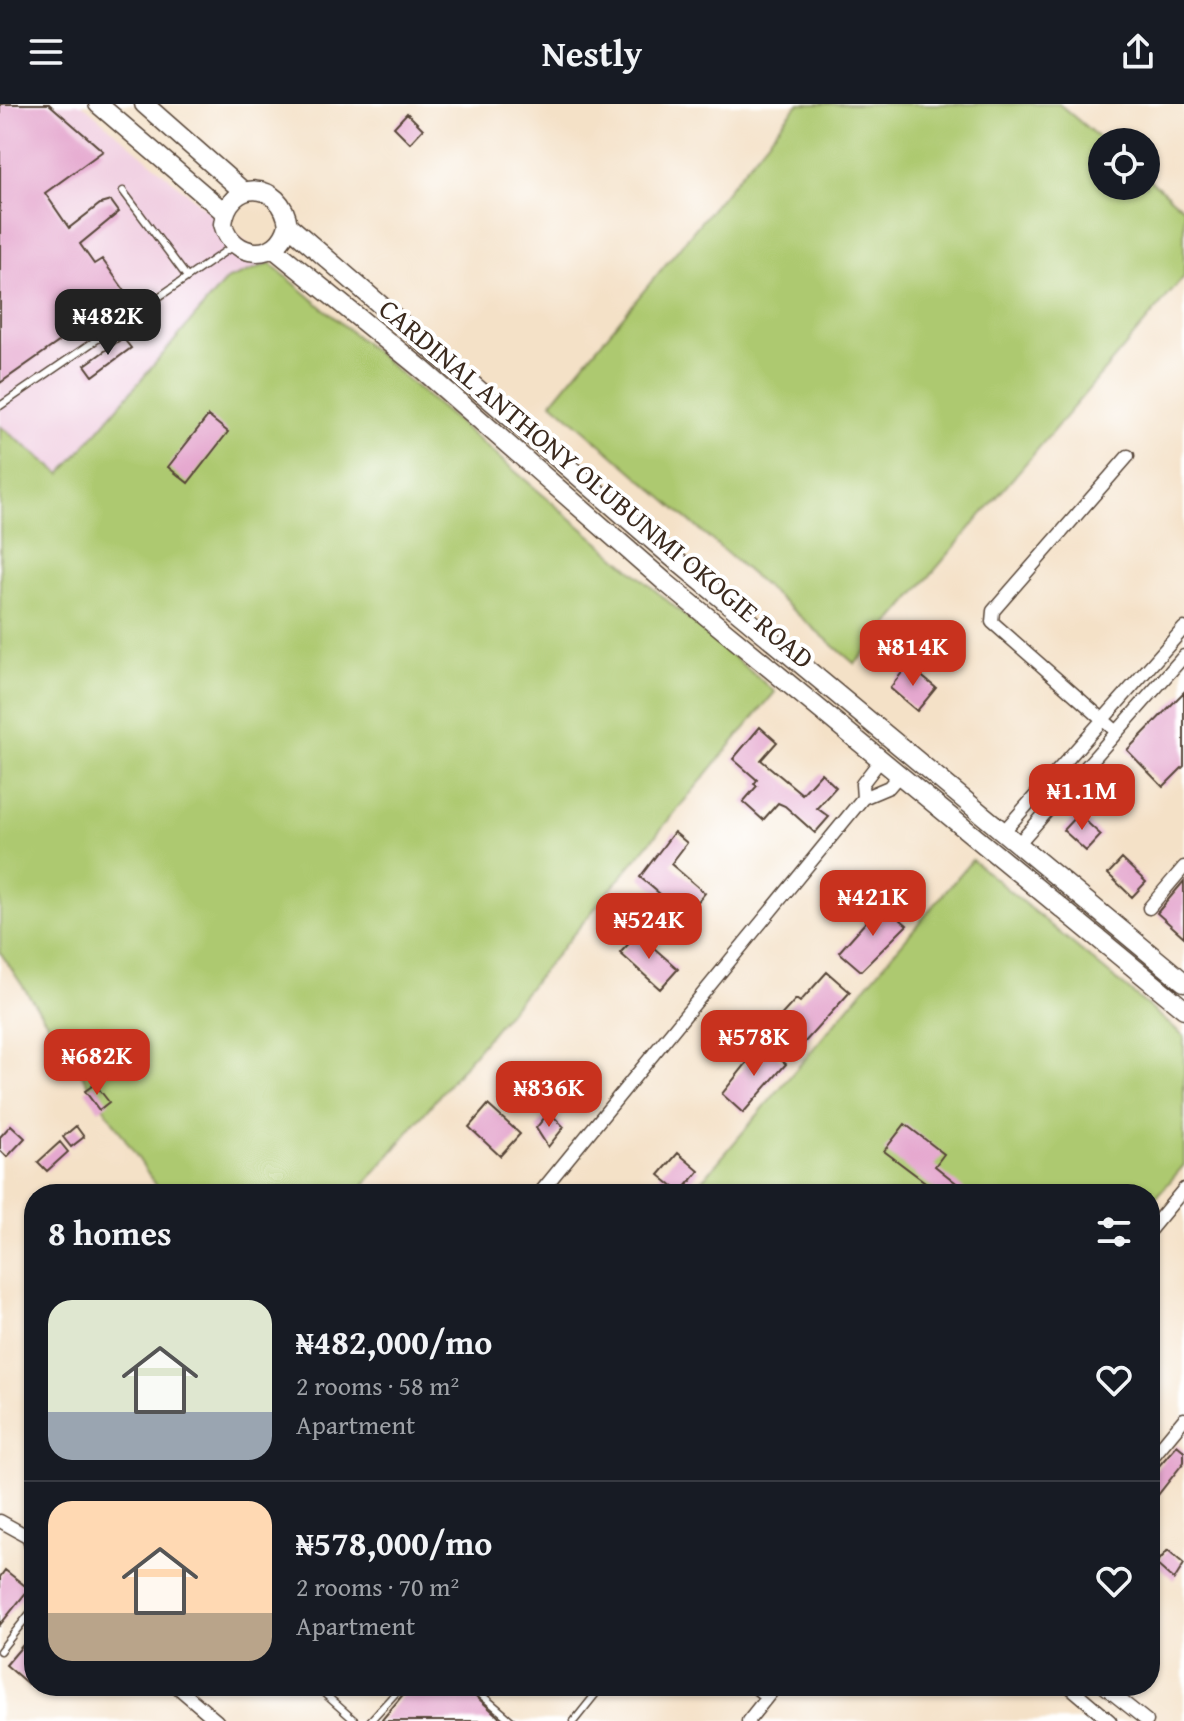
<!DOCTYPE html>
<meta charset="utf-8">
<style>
:root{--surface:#171b24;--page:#242831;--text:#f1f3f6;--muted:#9ea1a6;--line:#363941;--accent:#c8321e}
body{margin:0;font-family:"Gentium Book Plus",serif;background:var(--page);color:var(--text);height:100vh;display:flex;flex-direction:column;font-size:30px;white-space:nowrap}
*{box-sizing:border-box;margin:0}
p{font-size:26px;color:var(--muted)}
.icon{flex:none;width:44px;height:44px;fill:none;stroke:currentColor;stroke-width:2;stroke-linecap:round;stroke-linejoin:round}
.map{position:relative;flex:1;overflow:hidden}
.panel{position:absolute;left:24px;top:1080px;width:1136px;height:512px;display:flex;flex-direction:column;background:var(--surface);border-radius:32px;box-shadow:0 2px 6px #0004}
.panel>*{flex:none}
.buttons{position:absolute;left:1088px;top:24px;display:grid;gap:16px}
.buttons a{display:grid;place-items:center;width:72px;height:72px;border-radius:50%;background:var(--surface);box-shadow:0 2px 6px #0004;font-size:40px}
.price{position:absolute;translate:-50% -68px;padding:0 18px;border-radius:16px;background:var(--accent);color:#fff;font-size:26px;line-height:52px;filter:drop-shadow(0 2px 4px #0008)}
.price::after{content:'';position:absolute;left:50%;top:48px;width:24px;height:18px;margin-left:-12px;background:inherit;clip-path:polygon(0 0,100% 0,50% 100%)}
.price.on{background:#222;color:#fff}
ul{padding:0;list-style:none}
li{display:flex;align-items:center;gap:24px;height:200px;padding:0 24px}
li+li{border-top:2px solid var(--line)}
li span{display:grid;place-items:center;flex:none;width:224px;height:160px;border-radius:24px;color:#555}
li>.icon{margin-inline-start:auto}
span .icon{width:96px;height:96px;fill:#fffc;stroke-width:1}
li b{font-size:34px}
h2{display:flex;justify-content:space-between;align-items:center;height:96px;padding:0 24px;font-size:34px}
header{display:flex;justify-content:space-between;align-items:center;height:104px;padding:0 24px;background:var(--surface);font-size:36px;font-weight:600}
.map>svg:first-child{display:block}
.built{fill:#f1d0e2}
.green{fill:#adc970;stroke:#747a47;stroke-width:2}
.building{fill:#e5a8cf}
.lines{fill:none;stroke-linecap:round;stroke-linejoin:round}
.lane-casing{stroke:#574537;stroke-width:9}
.street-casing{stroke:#574537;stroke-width:15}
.secondary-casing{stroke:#574537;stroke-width:21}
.lane{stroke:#fff;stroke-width:6}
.street{stroke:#fff;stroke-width:12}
.secondary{stroke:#fff;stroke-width:18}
.labels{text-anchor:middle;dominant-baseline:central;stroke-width:8;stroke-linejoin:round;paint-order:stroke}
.street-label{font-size:28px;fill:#3b2a1e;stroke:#fff}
</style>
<header><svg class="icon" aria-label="menu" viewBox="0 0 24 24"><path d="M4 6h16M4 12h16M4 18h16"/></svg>Nestly<svg class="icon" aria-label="share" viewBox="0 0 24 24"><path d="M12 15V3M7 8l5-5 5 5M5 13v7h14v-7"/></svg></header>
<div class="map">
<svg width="1184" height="1617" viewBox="0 0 1184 1617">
<rect width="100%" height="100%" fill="#fff"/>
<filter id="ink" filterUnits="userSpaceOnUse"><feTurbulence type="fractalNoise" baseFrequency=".0125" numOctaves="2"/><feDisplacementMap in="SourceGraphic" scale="16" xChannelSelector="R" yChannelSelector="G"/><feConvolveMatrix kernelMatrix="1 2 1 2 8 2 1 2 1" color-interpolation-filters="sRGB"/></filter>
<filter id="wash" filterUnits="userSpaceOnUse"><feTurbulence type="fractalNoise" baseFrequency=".006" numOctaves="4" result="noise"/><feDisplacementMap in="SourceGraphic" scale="32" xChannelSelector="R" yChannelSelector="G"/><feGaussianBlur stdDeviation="1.8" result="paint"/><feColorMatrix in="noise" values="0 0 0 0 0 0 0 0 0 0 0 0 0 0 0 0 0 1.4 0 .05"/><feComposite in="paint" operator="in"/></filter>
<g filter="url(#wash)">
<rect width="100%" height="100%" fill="#f4e1c7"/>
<!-- built -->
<path class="built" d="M 0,0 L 82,0 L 270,159 L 226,176 L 61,370 L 0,322 Z"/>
<!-- green -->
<path class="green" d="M 798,0 L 1059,0 L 1104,38 L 1102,82 L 1146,82 L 1146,73 L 1184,105 L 1184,173 L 855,560 L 552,298 Z
M 270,159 L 775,588 L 357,1090 L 162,1090 L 0,848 L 0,322 L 61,370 L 226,176 Z
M 972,756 L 1184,932 L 1184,1061 L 1150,1101 L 1150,1090 L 691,1090 Z"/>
<g id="blocks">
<!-- building -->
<path class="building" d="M 0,0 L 49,0 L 103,47 L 45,89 L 69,124 L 100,100 L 111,97 L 119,108 L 80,140 L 94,160 L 102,155 L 127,190 L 0,279 Z
M 407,9 L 423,25 L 410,39 L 394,23 Z
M 123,234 L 131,244 L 93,272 L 85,261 Z
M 208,312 L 228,328 L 188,379 L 168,363 Z
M 908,561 L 936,584 L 917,607 L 890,584 Z
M 1184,588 L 1184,662 L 1163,683 L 1127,646 Z
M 760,623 L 777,638 L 761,656 L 802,690 L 821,669 L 836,683 L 817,704 L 829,713 L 815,729 L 785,702 L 778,699 L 763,716 L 743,698 L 757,682 L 754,680 L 757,676 L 733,655 Z
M 1078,710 L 1101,731 L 1086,747 L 1063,726 Z
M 674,728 L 687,739 L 671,760 L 705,789 L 686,812 L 640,773 Z
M 1122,755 L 1146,778 L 1132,793 L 1108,770 Z
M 1184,777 L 1184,833 L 1157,809 Z
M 882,800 L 907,821 L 861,867 L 839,848 Z
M 638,830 L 678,865 L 660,885 L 620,849 Z
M 827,868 L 850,888 L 803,940 L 777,916 L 796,895 L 800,898 Z
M 762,940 L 786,960 L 743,1009 L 722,990 Z
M 95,980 L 109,998 L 99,1006 L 85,987 Z
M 488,1001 L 520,1030 L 500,1052 L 469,1023 Z
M 549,1008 L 564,1023 L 548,1043 L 536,1024 Z
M 905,1020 L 944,1050 L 935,1062 L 970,1090 L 941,1090 L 884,1047 Z
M 11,1021 L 25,1034 L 7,1053 L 0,1046 L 0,1033 Z
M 76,1022 L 84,1033 L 71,1043 L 63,1033 Z
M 60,1038 L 68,1048 L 47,1067 L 38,1058 Z
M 678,1049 L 699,1067 L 681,1089 L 659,1071 Z
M 1177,1341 L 1184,1347 L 1184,1358 L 1150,1401 L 1150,1372 Z
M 1168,1446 L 1184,1460 L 1174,1476 L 1156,1460 Z
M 5,1466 L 29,1485 L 0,1521 L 0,1473 Z
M 34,1528 L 34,1573 L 28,1580 L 6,1561 Z
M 410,1582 L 465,1582 L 503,1617 L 381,1617 Z"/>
</g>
</g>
<g filter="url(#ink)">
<use href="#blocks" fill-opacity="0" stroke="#574537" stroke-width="2"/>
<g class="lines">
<defs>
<path id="lane" d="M 123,87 L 187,173
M 0,302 L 233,142
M 0,1547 L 34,1504
M 316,1582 L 355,1617
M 471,1582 L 512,1617
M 749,1582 L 765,1595
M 370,1617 L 402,1582
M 574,1617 L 602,1582"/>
<path id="street" d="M 1117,628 L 992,518 L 993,507 L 1128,352
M 863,694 L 862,680 L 882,654
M 1004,727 L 1184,524
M 1019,739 L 1184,552
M 1149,804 L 1184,763
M 539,1090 L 863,694 L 889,683 L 901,669
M 1150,1126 L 1184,1085
M 1150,1356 L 1184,1315
M 0,1417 L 29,1433 L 34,1457
M 176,1582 L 217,1617
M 1069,1582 L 1110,1617
M 1103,1582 L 1147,1617
M 748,1617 L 776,1582"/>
<path id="secondary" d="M 98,0 L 224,108
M 144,0 L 244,88
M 288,121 C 279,159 232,155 223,120 C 228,74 282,76 288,121 L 673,454 L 1184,878
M 273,144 L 424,267 L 665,478 L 1184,905"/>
</defs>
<!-- lane casing -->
<use href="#lane" class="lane-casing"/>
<!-- street casing -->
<use href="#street" class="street-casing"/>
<!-- secondary casing -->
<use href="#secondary" class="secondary-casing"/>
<!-- lane -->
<use href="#lane" class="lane"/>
<!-- street -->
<use href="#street" class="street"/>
<!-- secondary -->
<use href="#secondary" class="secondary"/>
</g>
</g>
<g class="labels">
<!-- street labels -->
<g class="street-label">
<text transform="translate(597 379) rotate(40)">CARDINAL ANTHONY OLUBUNMI OKOGIE ROAD</text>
</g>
</g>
</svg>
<div class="buttons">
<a><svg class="icon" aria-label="locate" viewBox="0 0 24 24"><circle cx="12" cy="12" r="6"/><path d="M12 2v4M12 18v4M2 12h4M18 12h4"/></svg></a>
</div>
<b class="price on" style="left:108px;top:253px">₦482K</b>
<b class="price" style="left:913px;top:584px">₦814K</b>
<b class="price" style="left:1082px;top:728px">₦1.1M</b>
<b class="price" style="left:873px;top:834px">₦421K</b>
<b class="price" style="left:649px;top:857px">₦524K</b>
<b class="price" style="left:754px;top:974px">₦578K</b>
<b class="price" style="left:97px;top:993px">₦682K</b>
<b class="price" style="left:549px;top:1025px">₦836K</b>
<section class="panel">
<h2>8 homes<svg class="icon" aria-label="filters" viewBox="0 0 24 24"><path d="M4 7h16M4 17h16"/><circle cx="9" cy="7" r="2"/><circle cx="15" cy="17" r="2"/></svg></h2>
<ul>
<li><span style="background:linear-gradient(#dfe7d0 70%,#9aa5b1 0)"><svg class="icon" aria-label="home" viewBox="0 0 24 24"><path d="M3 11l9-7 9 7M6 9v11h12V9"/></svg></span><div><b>₦482,000/mo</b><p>2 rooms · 58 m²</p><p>Apartment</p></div><svg class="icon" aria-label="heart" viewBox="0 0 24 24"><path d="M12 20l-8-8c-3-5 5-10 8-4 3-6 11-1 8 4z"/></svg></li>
<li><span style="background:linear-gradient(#ffd9b3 70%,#b9a48a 0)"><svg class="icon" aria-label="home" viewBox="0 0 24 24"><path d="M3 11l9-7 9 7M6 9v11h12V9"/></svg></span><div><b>₦578,000/mo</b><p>2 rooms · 70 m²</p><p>Apartment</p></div><svg class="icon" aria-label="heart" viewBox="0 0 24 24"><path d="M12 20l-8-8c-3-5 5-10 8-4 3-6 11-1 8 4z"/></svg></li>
</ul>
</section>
</div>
